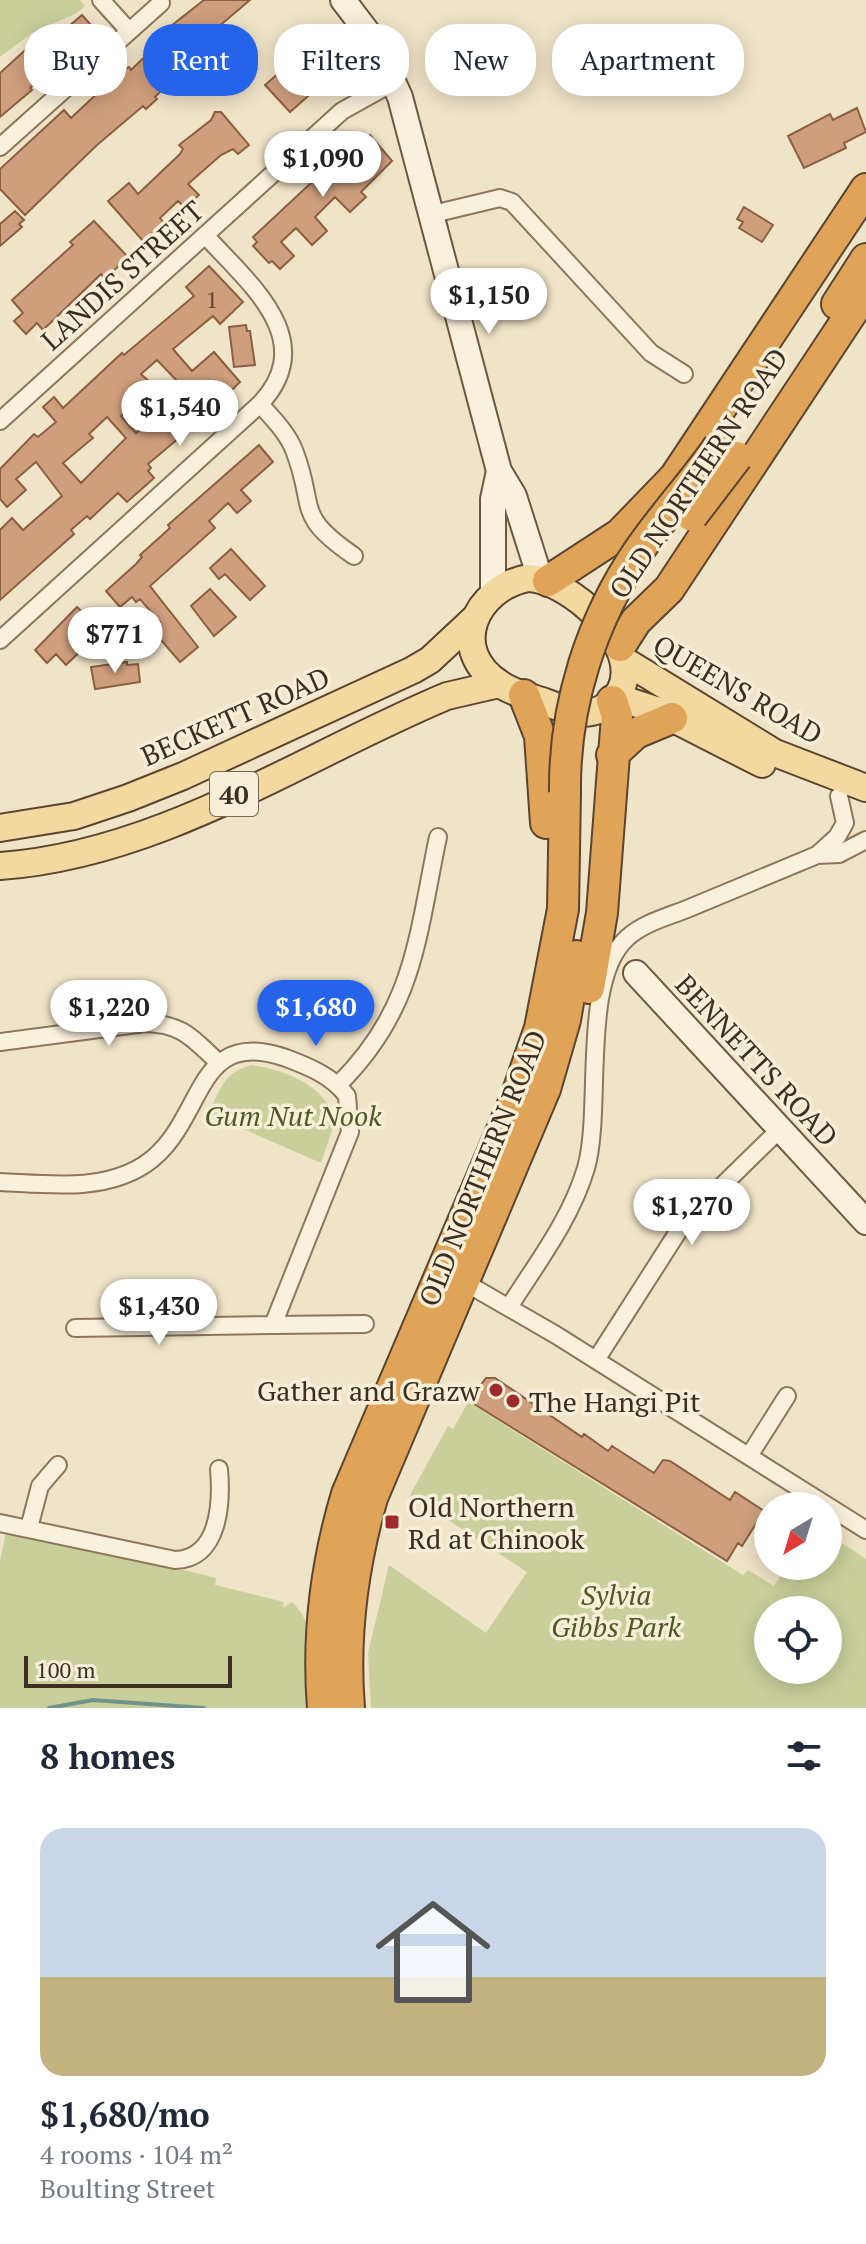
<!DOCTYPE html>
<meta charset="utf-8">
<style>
:root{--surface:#fff;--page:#f6f6f7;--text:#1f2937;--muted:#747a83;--accent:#2563eb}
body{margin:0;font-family:"PT Serif",serif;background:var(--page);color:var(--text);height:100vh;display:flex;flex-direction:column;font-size:30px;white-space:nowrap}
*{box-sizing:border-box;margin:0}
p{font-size:26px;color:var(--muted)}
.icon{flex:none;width:44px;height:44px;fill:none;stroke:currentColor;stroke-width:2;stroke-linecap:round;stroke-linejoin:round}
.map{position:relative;height:1708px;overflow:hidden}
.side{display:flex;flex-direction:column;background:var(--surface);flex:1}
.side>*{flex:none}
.guide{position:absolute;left:24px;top:24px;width:818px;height:72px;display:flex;gap:16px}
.needle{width:52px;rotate:218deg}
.tools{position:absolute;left:754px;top:1492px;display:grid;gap:16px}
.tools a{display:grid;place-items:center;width:88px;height:88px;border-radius:50%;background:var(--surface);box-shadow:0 4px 20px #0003;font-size:40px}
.scale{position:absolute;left:24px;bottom:20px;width:208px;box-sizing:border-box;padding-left:8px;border:4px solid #3d2e20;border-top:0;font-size:22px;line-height:28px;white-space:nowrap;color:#3d2e20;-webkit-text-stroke:6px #f7eed8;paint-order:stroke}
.price{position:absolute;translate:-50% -68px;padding:0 18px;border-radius:28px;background:#fff;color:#222;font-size:26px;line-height:52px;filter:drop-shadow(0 2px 4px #0008)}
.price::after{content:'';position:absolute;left:50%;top:48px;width:24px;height:18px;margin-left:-12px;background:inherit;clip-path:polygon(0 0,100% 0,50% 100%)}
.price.on{background:var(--accent);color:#fff}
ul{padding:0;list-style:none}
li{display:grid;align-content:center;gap:16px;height:424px;padding:0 40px}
li span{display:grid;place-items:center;height:248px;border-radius:24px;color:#555}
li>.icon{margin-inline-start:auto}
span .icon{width:144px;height:144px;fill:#fffc;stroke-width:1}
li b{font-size:34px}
h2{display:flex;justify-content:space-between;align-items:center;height:96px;padding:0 40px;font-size:34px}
.pill{padding:0 28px;border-radius:32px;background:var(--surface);box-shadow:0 4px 20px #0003;font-size:28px;line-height:72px}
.pill.on{background:var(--accent);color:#fff}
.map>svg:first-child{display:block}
.green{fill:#c9cf9b;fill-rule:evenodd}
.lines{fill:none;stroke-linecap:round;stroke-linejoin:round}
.stream{stroke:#6f938a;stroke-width:4}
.building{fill:#cf9f7d;stroke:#8d5f41;stroke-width:2;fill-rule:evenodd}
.street-casing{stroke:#8d765c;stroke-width:20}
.secondary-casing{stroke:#6f573f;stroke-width:28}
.primary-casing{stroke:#5b4430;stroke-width:30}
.highway-casing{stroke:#5b4430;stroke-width:34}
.street{stroke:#faf1dc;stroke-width:16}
.secondary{stroke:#faf1dc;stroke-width:24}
.primary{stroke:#f3d9a0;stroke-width:26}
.highway{stroke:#e0a458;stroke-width:30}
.highway-bridge-casing{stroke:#5b4430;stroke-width:34;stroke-linecap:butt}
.highway-bridge{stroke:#e0a458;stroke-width:30}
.poi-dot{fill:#9e2a2b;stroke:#f7eed8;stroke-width:3}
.labels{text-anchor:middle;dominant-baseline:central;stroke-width:7;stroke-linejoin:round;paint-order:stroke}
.number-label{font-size:24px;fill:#624a37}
.shield{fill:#f7eed8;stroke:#756857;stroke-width:2}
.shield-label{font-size:26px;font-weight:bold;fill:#3d2e20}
.street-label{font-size:28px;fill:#3d2e20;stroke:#f7eed8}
.park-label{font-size:28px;font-style:italic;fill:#4d5a26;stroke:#f7eed8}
.poi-label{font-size:28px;fill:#3d2e20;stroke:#f7eed8;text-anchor:start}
</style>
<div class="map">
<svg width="866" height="1708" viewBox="0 0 866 1708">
<rect width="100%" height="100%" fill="#f0e4c8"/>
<!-- green -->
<path class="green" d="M 0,0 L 80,0 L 85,6 L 77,13 L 32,33 L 0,57 Z
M 252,1065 C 285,1070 328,1086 335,1122 L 321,1163 L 209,1114 C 219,1091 224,1071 252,1065 Z
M 468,1402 L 743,1575 L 748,1570 L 774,1586 L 787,1566 L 828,1566 L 828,1534 L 866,1559 L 866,1708 L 371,1708 L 368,1653 L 389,1565 L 486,1633 L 527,1572 L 410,1495 L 448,1426 L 453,1429 ZM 768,1610 L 828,1610 L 828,1670 L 768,1670 Z
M 6,1533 L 128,1556 L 216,1578 L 215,1585 L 284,1602 L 283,1608 L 292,1602 C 320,1628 312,1674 313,1708 L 0,1708 L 0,1560 Z"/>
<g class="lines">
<!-- stream -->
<path class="stream" d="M 49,1708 L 93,1700 L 204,1708"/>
</g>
<!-- building -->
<path class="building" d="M 204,0 L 250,0 L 211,33 L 218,41 L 177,75 L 155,97 L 157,99 L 146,109 L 143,106 L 97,145 L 25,215 L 0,189 L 0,169 L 64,110 L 71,118 L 121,71 L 129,67 L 131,70 L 156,46 L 152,41 Z
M 82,15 L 91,25 L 87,40 L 48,76 L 45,73 L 30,88 L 32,90 L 0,117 L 0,73 L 33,43 L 40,51 Z
M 300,60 L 324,82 L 290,112 L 265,85 L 288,65 L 291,69 Z
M 857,108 L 866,132 L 844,143 L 846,148 L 804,168 L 788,136 L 830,114 L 833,120 Z
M 215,112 L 221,112 L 249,145 L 238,154 L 233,149 L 221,155 L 188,184 L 199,195 L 185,208 L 178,201 L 160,218 L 164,223 L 143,241 L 108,201 L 129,183 L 138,194 L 180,154 L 183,149 L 179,145 L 211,120 Z
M 370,135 L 392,161 L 361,192 L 366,197 L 350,212 L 335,197 L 315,217 L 327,231 L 312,245 L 296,228 L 281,242 L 294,256 L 280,269 L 272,261 L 269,263 L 253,246 L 257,242 L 253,237 L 342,154 Z
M 744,207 L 773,225 L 762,242 L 739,228 L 743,222 L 737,219 Z
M 15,211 L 24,220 L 19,224 L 22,227 L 0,246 L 0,224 Z
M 94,221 L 128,257 L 105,279 L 101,274 L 43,330 L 37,323 L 26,334 L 14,321 L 23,313 L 12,300 L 73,245 L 70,242 Z
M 209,266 L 243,302 L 220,324 L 213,316 L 173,349 L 192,371 L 214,352 L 240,382 L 229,393 L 224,387 L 197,411 L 203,418 L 148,464 L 151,468 L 148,471 L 154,478 L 144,487 L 127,502 L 118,493 L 90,519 L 87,516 L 71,530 L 74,534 L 0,600 L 0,530 L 12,518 L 23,530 L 62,496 L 36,462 L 16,479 L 26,490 L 7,507 L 0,499 L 0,469 L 34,434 L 38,437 L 56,422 L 43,407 L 54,397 L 63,408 L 122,353 L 124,355 L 194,296 L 186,287 ZM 157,360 L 180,384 L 164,398 L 169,403 L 136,433 L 121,416 L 154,386 L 141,374 ZM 107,417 L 126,438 L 81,483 L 63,463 L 93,438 L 89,434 Z
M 246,325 L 247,331 L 250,331 L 255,365 L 234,367 L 229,327 Z
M 259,445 L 273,462 L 241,490 L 251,501 L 237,513 L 228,503 L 209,521 L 215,528 L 150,586 L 198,647 L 180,662 L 154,632 L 160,622 L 140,599 L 136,602 L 132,597 L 120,607 L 106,591 L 136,564 L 142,557 L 140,555 L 170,528 L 168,525 Z
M 231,549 L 265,586 L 250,600 L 225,574 L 219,579 L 210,568 Z
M 210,589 L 236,617 L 214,636 L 191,606 Z
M 77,607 L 110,639 L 98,650 L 90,642 L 66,665 L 56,654 L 47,663 L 35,650 Z
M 127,662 L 127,665 L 138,664 L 140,682 L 95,689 L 91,667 Z
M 486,1378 L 495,1378 L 582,1437 L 584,1434 L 608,1451 L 612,1446 L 654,1473 L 663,1460 L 670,1461 L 730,1500 L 735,1492 L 764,1511 L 742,1546 L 738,1543 L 727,1561 L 474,1404 L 470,1399 Z"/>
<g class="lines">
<defs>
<path id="street" d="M 101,0 L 129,31
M 0,147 L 161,3
M 433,214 L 500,198 L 512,202 L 651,353 L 684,374
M 260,404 C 272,418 287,432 294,450 C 317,509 293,514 354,556
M 0,421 L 342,111 L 394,82
M 0,640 L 260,404 C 321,339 247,282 205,235
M 817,855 L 839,854 L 866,840
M 0,1042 L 145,1023 C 183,1024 192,1038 218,1062
M 338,1085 C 415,1009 417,937 438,837
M 0,1182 C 47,1184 102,1192 144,1165 C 207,1124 191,1025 286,1058 C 310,1067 332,1076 347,1096 L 350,1132 L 273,1325 L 75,1328
M 459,1279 L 556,1335 L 866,1530
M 509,1307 C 537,1263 571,1219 586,1168 C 603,1109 580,980 627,938 C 643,923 667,917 687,909 C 730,891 774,873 817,855 L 837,837 L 845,823 L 839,796
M 273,1325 L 365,1324
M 596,1360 L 683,1224 L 780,1129
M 749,1456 L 787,1396
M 0,1523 L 175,1560 C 219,1559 222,1504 219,1469
M 29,1528 L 40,1486 L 58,1465"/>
<path id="secondary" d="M 343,0 L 375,42 L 400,97 L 499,471 L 514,496 L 540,578
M 493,591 L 493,499 L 499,471
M 636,973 L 866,1222"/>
<path id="primary" d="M 528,578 C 569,579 644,646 620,691 C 614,701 604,710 592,712 C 576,715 560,708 545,702 C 530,697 513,693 500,684 C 447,650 475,588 528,578 Z
M 625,661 L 775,753 L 866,788
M 616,697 L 656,710 L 762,764
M 0,828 L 74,816 L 128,798 L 183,776 L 413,670 L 430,660 L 475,618
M 0,866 C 160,855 303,756 447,696 L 499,684"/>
<path id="highway" d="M 837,304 L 866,259
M 548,581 L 620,534 L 675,477 L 866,189
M 620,646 L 636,621 L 669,589 L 866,291
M 524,695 L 540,736 L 546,823
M 612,755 L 636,733 L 672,718
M 589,988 L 602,913 L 617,716 L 612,701
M 323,1708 C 317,1634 326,1564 347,1494 L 515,1100 L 540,1028 L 563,909 L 565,792
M 349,1708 C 343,1635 352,1568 372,1498 L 545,1089 L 565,1020 L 576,956"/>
</defs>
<!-- street casing -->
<use href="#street" class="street-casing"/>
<!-- secondary casing -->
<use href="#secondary" class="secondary-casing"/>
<!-- primary casing -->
<use href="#primary" class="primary-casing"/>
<!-- highway casing -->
<use href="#highway" class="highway-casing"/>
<!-- street -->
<use href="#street" class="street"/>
<!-- secondary -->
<use href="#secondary" class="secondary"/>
<!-- primary -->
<use href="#primary" class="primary"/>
<!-- highway -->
<use href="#highway" class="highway"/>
<defs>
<path id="highway-bridge" d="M 692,516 L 737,457
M 565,792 C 564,706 591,620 640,549 C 665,513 694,482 719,446"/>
</defs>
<!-- highway-bridge casing -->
<use href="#highway-bridge" class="highway-bridge-casing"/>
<!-- highway-bridge -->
<use href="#highway-bridge" class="highway-bridge"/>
</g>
<!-- markers -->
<g class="poi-dot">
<circle cx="496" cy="1390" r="8"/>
<circle cx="513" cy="1401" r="8"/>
<rect x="384" y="1514" width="16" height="16" rx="4"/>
</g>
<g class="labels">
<!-- number labels -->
<g class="number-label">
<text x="212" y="299">1</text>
</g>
<!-- shield labels -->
<rect class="shield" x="210" y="772" width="48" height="44" rx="6"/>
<g class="shield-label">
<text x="234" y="794">40</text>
</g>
<!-- street labels -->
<g class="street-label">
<text transform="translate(122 275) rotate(-42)">LANDIS STREET</text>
<text transform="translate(698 473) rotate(-56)">OLD NORTHERN ROAD</text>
<text transform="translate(738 689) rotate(30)">QUEENS ROAD</text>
<text transform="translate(235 716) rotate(-24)">BECKETT ROAD</text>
<text transform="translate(757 1060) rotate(47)">BENNETTS ROAD</text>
<text transform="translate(482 1168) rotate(-68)">OLD NORTHERN ROAD</text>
</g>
<!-- park labels -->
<g class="park-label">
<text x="293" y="1115">Gum Nut Nook</text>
<text x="616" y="1594">Sylvia<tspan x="616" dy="32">Gibbs Park</tspan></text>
</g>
<!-- poi labels -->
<g class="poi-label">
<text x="480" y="1390" text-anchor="end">Gather and Grazw</text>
<text x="529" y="1401">The Hangi Pit</text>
<text x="408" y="1506">Old Northern<tspan x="408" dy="32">Rd at Chinook</tspan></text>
</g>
</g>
</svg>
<div class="tools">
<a><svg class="needle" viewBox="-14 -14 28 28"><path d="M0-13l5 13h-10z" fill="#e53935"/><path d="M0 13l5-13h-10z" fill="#747a83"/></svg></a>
<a><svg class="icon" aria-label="locate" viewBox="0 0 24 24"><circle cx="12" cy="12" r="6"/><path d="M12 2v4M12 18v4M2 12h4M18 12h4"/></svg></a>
</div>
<div class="scale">100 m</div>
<b class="price" style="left:323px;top:199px">$1,090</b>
<b class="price" style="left:489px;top:336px">$1,150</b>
<b class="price" style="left:180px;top:448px">$1,540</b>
<b class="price" style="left:115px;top:675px">$771</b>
<b class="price" style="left:109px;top:1048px">$1,220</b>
<b class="price on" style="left:316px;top:1048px">$1,680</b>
<b class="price" style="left:692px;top:1247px">$1,270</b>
<b class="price" style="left:159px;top:1347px">$1,430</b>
<div class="guide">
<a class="pill">Buy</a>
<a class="pill on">Rent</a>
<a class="pill">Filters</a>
<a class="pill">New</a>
<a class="pill">Apartment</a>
</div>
</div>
<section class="side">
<h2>8 homes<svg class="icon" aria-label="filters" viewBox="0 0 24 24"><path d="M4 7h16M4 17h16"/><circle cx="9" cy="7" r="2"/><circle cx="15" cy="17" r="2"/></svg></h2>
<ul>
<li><span style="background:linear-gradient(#c9d6e8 60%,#c2b280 0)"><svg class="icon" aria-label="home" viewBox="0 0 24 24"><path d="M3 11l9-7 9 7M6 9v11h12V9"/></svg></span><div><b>$1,680/mo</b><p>4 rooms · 104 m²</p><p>Boulting Street</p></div></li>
</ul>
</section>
